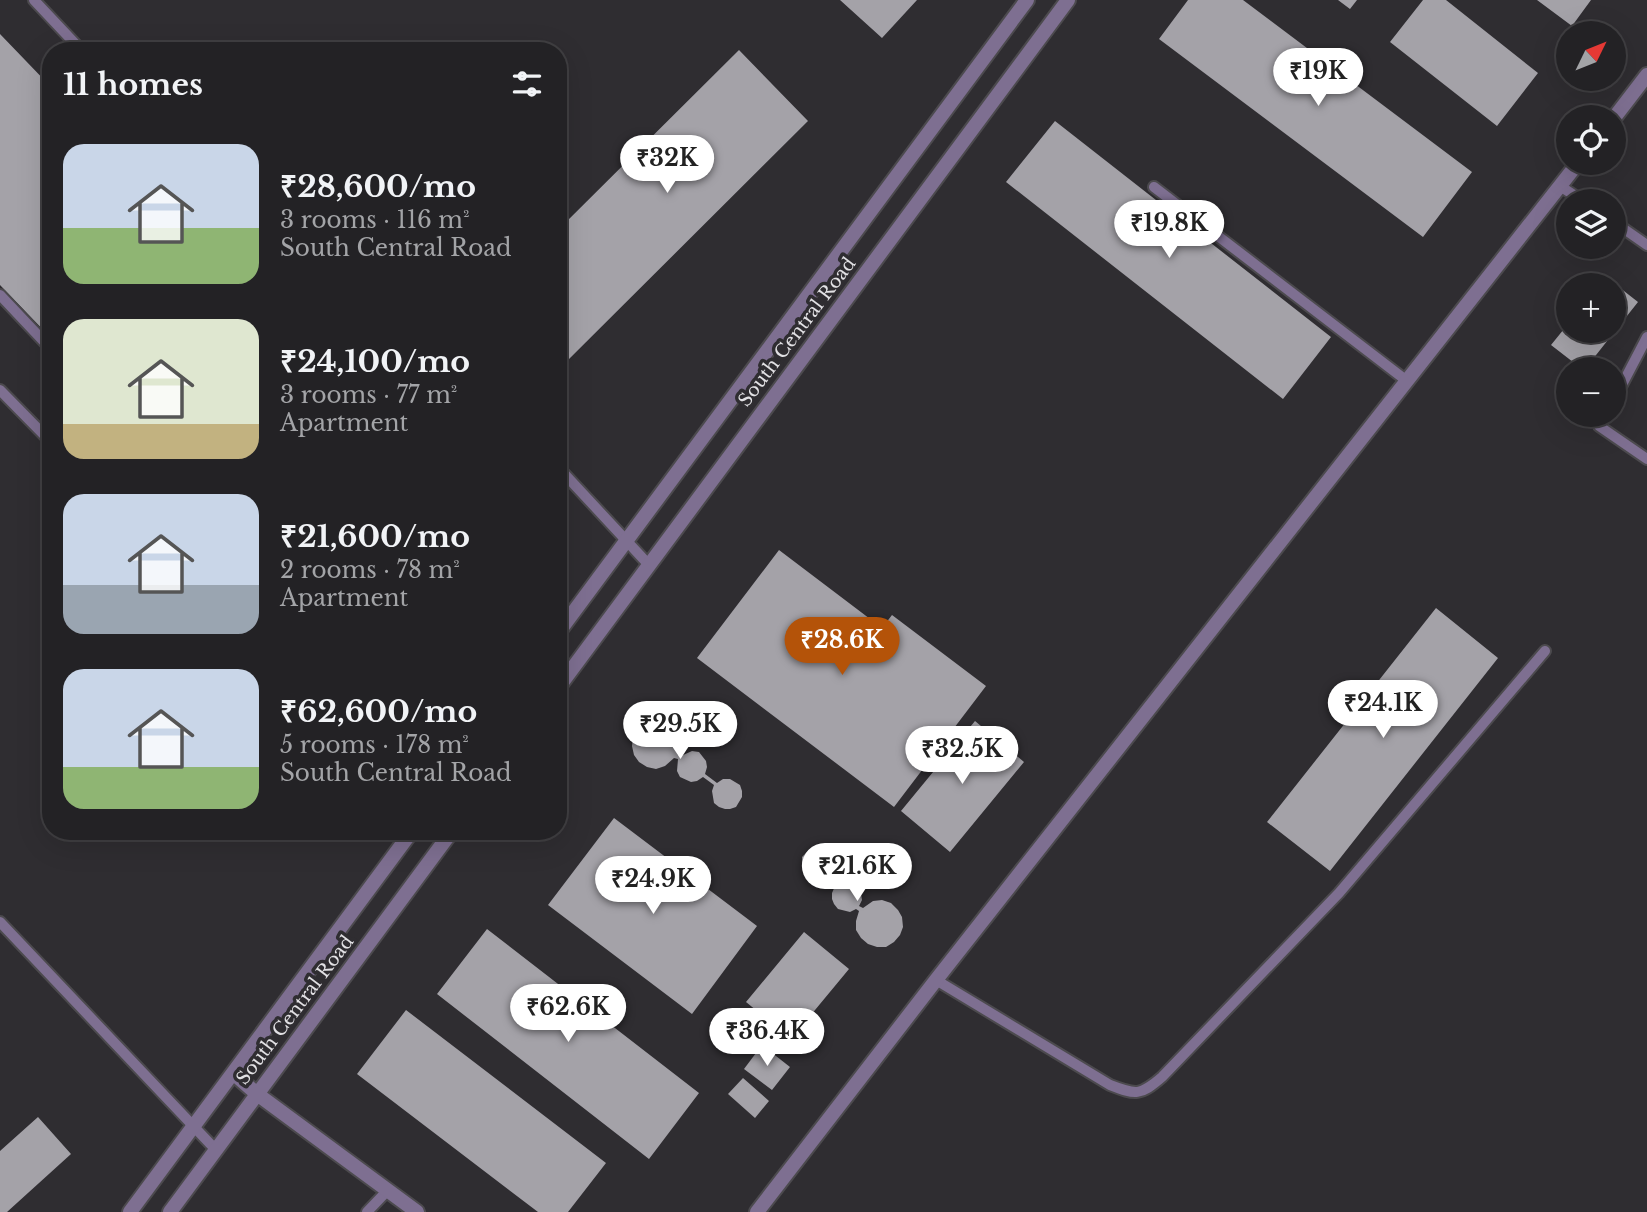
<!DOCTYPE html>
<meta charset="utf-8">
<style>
:root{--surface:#232225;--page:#2f2f32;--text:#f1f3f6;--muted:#a3a4a7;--line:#403f42;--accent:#b45309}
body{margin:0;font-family:"Libre Baskerville",serif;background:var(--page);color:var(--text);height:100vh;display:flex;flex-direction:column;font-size:26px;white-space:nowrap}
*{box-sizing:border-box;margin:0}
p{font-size:23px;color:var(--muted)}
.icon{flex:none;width:38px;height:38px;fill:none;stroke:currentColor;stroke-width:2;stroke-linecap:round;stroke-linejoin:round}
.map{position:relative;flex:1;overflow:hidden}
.sheet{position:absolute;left:42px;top:42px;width:525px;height:798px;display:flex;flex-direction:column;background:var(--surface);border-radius:28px;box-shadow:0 7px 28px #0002,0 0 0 2px var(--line)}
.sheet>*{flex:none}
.needle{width:46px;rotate:47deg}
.fabs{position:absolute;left:1556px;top:21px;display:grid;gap:14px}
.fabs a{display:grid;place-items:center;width:70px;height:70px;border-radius:50%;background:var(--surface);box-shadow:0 7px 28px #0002,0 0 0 2px var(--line);font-size:35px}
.price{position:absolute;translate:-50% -60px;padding:0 16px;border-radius:24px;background:#fff;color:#222;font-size:23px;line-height:46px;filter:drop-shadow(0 2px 4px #0008)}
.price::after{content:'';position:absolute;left:50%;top:42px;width:21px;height:16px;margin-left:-10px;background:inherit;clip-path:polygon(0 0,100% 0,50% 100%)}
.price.active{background:var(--accent);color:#fff}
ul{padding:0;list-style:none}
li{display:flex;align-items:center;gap:21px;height:175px;padding:0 21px}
li span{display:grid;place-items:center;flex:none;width:196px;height:140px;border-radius:21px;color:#555}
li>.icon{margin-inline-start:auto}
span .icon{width:84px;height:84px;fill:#fffc;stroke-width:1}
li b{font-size:30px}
h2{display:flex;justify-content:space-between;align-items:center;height:84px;padding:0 21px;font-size:30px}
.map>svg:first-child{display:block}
.building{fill:#a4a2a8}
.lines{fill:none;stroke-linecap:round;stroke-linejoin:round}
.service-casing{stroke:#4c4a4e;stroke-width:14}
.tertiary-casing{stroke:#4c4a4e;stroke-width:18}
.service{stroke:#7e6f91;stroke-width:10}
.tertiary{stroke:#7e6f91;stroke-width:14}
.labels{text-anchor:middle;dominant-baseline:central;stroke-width:7;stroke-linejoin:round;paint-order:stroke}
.street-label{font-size:18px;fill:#e2e1e4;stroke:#2f2d31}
</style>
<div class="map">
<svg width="1647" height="1212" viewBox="0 0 1647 1212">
<rect width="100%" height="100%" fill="#2f2d31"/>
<!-- building -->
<path class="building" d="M 840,0 L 917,0 L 882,38 Z
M 1188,0 L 1243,0 L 1472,172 L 1423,237 L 1159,39 Z
M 1338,0 L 1357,0 L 1350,9 Z
M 1423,0 L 1446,0 L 1538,73 L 1497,126 L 1390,42 Z
M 1537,0 L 1591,0 L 1572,26 Z
M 0,34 L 51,87 L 51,338 L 0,285 Z
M 739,50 L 808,121 L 563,365 L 558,360 L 558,230 Z
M 1055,121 L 1331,337 L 1283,399 L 1006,182 Z
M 1606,277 L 1638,302 L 1585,369 L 1582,369 L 1551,345 L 1568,324 L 1568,331 L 1614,331 L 1614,285 L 1599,285 Z
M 779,550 L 882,628 L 892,615 L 986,686 L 894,807 L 697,658 Z
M 1436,608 L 1498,658 L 1330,871 L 1267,822 Z
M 654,721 L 663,723 L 671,727 L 676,735 L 679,744 L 677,754 L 681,756 L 692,751 L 699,752 L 706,761 L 707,767 L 705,774 L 717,783 L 723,779 L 730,779 L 740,785 L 742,791 L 742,797 L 736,807 L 730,809 L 725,809 L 719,807 L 714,803 L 712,791 L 714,785 L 703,777 L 697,781 L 691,782 L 680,777 L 677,771 L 678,759 L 674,758 L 665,766 L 656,769 L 647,767 L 639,762 L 634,755 L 632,746 L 633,737 L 637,729 L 645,724 Z
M 975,721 L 1024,762 L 950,852 L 901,811 Z
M 614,818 L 757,926 L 692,1014 L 548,905 Z
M 816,847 L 822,848 L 831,856 L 833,862 L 828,874 L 838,884 L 844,881 L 850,881 L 856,884 L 860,888 L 862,900 L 859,906 L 863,908 L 873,901 L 882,900 L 891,903 L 898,910 L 902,917 L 903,927 L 900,935 L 894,942 L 886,947 L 877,947 L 868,944 L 861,938 L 856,930 L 856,921 L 859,911 L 856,909 L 850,912 L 838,909 L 834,904 L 832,899 L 832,893 L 835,886 L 825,876 L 818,878 L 806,874 L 802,864 L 802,857 L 810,849 Z
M 487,929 L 699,1093 L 649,1159 L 437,994 Z
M 804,932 L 849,969 L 791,1039 L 746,1002 Z
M 406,1010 L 606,1163 L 568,1212 L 538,1212 L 357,1074 Z
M 762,1045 L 790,1067 L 772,1090 L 744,1069 Z
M 743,1078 L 769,1101 L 755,1118 L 728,1094 Z
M 38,1117 L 71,1154 L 7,1212 L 0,1212 L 0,1151 Z"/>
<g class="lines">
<defs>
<path id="service" d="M 34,0 L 82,51
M 1560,186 L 1583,201
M 1154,187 L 1407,381
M 1614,222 L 1647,245
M 0,295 L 51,349
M 0,390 L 51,442
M 1614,400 L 1647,337
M 1605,415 L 1599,426 L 1647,459
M 558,467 L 649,565
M 0,922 L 216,1150
M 936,980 L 1110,1085 C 1136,1095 1140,1096 1162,1077 L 1339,893 L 1545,651
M 367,1212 L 388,1190"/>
<path id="tertiary" d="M 1614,118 L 1647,75
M 558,633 L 1027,0
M 558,688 L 1068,0
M 233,1073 L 257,1094 L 417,1212
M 130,1212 L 412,831
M 170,1212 L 452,831
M 757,1212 L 936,980 L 1578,163"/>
</defs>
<!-- service casing -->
<use href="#service" class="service-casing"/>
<!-- tertiary casing -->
<use href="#tertiary" class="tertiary-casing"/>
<!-- service -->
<use href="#service" class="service"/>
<!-- tertiary -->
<use href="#tertiary" class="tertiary"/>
</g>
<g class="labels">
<!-- street labels -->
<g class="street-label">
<text transform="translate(797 332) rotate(-53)">South Central Road</text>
<text transform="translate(295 1010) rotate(-53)">South Central Road</text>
</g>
</g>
</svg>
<div class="fabs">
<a><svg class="needle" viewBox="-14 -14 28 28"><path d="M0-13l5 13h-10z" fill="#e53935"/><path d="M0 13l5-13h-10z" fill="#a3a4a7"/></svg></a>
<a><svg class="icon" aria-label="locate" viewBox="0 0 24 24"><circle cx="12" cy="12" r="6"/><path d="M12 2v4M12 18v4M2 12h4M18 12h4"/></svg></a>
<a><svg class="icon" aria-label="layers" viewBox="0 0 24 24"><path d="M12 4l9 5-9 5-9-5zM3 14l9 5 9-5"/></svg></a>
<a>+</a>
<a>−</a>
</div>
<b class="price" style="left:1318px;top:108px">₹19K</b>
<b class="price" style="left:667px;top:195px">₹32K</b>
<b class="price" style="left:1169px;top:260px">₹19.8K</b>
<b class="price active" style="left:842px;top:677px">₹28.6K</b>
<b class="price" style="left:1383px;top:740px">₹24.1K</b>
<b class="price" style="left:680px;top:761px">₹29.5K</b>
<b class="price" style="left:962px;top:786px">₹32.5K</b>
<b class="price" style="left:857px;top:903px">₹21.6K</b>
<b class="price" style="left:653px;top:916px">₹24.9K</b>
<b class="price" style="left:568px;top:1044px">₹62.6K</b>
<b class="price" style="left:767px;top:1068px">₹36.4K</b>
<section class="sheet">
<h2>11 homes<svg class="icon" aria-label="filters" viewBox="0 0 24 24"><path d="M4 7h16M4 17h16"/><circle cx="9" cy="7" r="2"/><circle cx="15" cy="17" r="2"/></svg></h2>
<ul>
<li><span style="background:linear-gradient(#c9d6e8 60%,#8fb573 0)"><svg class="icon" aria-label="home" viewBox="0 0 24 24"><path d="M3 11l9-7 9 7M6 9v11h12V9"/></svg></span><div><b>₹28,600/mo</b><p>3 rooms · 116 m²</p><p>South Central Road</p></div></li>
<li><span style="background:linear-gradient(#dfe7d0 75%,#c2b280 0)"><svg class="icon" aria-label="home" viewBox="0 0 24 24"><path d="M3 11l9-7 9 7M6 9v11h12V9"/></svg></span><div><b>₹24,100/mo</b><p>3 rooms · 77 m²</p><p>Apartment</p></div></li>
<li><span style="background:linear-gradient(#c9d6e8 65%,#9aa5b1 0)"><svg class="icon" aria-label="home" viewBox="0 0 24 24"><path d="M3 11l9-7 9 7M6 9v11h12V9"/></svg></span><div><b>₹21,600/mo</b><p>2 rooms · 78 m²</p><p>Apartment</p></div></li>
<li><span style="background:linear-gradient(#c9d6e8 70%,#8fb573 0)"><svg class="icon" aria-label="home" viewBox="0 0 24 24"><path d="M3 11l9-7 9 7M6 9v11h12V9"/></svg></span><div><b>₹62,600/mo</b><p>5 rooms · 178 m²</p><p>South Central Road</p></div></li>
</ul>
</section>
</div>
